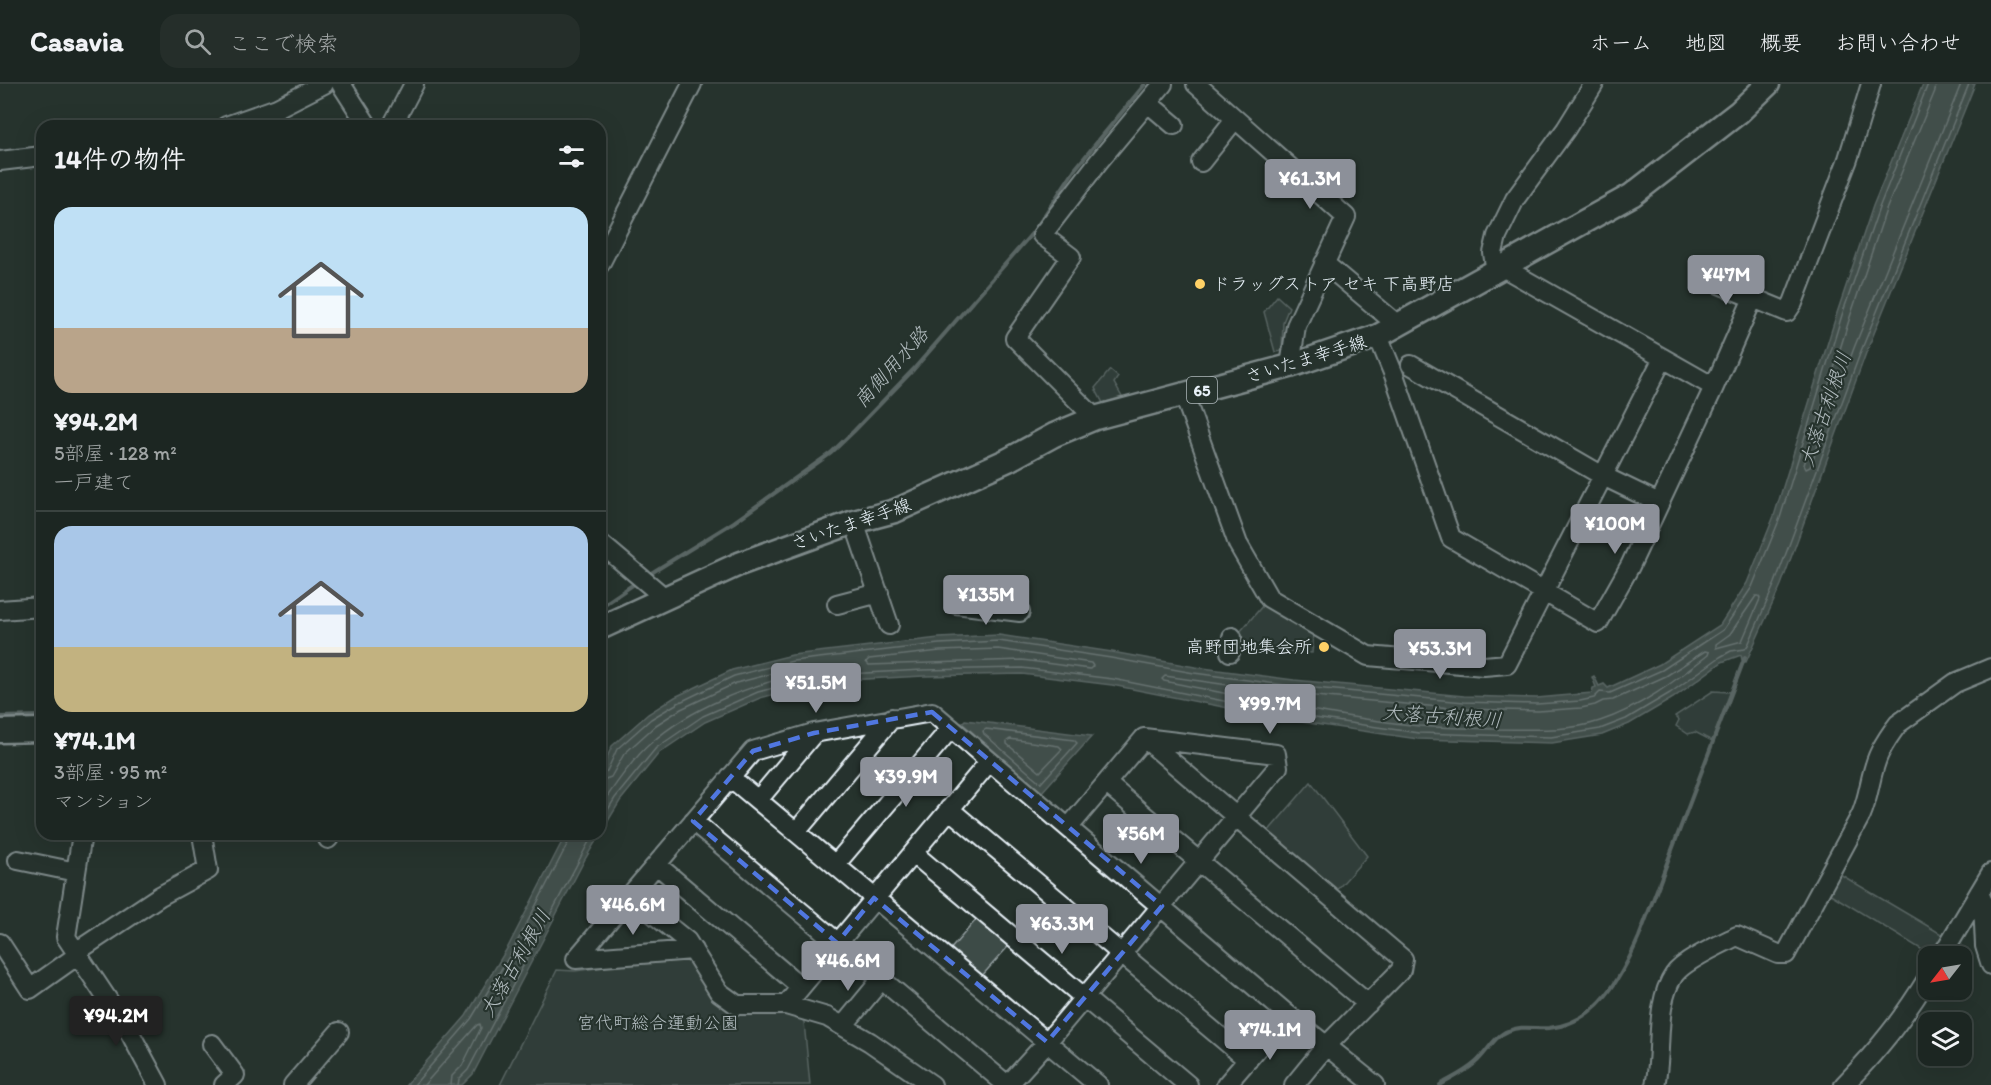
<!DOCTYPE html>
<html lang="ja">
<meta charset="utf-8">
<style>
:root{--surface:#1c2622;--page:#252e2a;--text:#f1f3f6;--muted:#a0a5a5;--line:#3a4340;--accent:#8c9099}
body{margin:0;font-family:Itim,"Klee One",sans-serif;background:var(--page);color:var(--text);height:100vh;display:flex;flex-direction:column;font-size:22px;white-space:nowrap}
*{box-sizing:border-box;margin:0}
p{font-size:20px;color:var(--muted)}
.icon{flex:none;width:33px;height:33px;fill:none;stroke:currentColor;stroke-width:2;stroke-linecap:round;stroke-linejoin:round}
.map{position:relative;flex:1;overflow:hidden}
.panel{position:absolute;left:36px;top:36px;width:570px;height:720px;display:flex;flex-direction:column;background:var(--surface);border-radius:18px;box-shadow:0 6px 24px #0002,0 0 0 2px var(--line)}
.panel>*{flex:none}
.needle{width:39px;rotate:239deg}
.controls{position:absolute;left:1918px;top:862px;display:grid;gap:12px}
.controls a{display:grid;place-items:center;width:54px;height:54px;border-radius:12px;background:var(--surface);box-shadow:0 6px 24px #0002,0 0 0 2px var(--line);font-size:30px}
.price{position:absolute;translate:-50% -51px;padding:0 14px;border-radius:6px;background:var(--accent);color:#fff;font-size:20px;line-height:39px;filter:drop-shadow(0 2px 3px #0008)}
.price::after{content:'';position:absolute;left:50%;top:36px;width:18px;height:14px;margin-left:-9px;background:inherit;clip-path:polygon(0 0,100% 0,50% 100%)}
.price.on{background:#222;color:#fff}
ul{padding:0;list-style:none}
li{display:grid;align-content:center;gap:12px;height:318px;padding:0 18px}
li+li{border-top:2px solid var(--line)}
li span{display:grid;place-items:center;height:186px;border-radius:18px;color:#555}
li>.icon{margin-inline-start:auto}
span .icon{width:108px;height:108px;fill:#fffc;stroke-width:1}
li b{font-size:26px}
h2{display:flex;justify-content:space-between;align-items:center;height:72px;padding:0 18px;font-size:26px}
header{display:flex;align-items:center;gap:36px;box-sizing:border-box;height:84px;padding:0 30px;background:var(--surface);border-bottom:2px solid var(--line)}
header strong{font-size:28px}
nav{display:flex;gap:33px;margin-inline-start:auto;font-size:21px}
.search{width:420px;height:54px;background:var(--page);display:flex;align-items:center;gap:15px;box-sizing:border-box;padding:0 21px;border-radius:18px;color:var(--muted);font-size:22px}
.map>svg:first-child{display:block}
.green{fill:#3e4b47;stroke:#939ea0;stroke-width:1.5}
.water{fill:#636f6d;stroke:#98a3a5;stroke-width:1.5}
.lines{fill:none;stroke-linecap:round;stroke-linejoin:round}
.shore{stroke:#b3bdc0;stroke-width:1.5}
.stream{stroke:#98a3a5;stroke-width:4}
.minor-casing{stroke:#e8f1f8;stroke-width:22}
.major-casing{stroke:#e8f1f8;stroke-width:27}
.minor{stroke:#26332d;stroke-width:18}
.major{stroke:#26332d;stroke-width:22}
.marked{fill:none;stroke:#5077e0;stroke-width:4.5;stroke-dasharray:12 8;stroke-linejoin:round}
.poi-dot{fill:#ffd166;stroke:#26332d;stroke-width:2}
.labels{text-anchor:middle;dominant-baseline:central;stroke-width:4.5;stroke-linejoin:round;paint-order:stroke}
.shield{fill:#26332d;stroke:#aeb8bb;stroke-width:1.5}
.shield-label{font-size:16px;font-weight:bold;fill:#e8f1f8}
.poi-label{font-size:18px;fill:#e8f1f8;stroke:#26332d;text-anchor:start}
.street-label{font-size:18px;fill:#e8f1f8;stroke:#26332d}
.park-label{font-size:18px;fill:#b5bfc3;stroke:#26332d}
.water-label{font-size:20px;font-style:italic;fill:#b3bdc0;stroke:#26332d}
</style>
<header>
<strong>Casavia</strong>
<div class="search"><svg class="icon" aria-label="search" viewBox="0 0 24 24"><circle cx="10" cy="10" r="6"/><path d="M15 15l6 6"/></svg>ここで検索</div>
<nav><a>ホーム</a><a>地図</a><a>概要</a><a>お問い合わせ</a></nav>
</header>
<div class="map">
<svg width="1991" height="1001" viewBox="0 0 1991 1001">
<rect width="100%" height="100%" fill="#26332d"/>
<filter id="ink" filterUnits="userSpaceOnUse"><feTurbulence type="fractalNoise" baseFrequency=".0167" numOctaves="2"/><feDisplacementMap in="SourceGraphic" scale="12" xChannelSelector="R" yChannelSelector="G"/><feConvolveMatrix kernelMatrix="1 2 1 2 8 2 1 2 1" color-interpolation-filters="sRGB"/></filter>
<g filter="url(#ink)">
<!-- green -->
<path class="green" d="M 1277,212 L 1289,223 L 1283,238 L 1282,267 L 1275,268 L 1264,228 Z
M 1110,286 L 1118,293 L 1114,299 L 1122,313 L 1103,319 L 1095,304 Z
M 1264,520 L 1314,548 L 1312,569 L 1233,563 L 1233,556 Z
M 1713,607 L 1731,608 L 1712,657 L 1695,648 L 1688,650 L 1676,642 L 1679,636 L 1675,632 Z
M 1311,698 L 1367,772 L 1335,808 L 1266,750 Z
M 1838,789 L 1948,854 L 1934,873 L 1827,808 Z
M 981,830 L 1013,857 L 980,894 L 949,867 Z
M 689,871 L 715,912 L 795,928 L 804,938 L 810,1001 L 500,1001 L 557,886 L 575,887 Z"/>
<!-- water -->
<path class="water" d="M 1923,0 L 1975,0 L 1866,269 L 1781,501 L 1746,578 L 1742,576 L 1741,571 L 1722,578 L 1673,614 L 1629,640 L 1602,651 L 1552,659 L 1418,655 L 1294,637 L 1112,601 L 1022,590 L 924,592 L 847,596 L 809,601 L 760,614 L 705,638 L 659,669 L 620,717 L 585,775 L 473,990 L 462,1001 L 406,1001 L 466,932 L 508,863 L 566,750 L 600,750 L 600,689 L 612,662 L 648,630 L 675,613 L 732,586 L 792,571 L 939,554 L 999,551 L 1112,568 L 1195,583 L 1294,596 L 1464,612 L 1537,614 L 1592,609 L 1593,604 L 1596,603 L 1592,593 L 1594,592 L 1599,602 L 1604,600 L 1608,604 L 1660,580 L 1720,541 L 1747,499 L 1774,432 L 1837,229 L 1873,122 Z
M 965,636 L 1092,652 L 1042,708 L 962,639 Z"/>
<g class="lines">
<!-- shore -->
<path class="shore" d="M 1936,0 L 1935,7 L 1886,126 L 1850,233 L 1804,381 L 1806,385 L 1810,383 L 1854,264 L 1961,0
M 1756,512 L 1759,512 L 1760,515 L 1742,557 L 1716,564 L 1716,560 L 1730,550 Z
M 998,565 L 1091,579 L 1093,582 L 1090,585 L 1022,576 L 869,581 L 866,578 L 869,575 L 940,567 Z
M 1705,567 L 1709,568 L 1708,571 C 1675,597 1640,624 1600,637 C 1567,648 1531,645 1496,645 C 1471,644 1445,644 1419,642 C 1333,633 1249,614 1164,597 L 1162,595 L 1165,592 L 1292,610 L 1463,625 L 1538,627 L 1581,624 L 1595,621 L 1603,617 L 1613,616 L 1666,592 Z
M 986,645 L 1074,656 L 1077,659 L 1041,699 L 984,650 L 983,647 Z
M 1010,655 L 1059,662 L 1062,665 L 1040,688 L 1007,660 L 1007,657 Z
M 600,689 L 607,687 L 617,665 L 651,635 L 678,619 L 734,592 L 793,577 L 939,560 L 999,557 L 1111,574 L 1194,589 L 1293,602 L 1464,618 L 1537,620 L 1580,617 L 1594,614 L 1600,608 L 1610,609 L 1662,586 L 1723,546 L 1752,503 L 1780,434 L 1842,231 L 1879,124 L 1928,0
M 600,697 L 611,693 L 624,670 L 656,641 L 681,625 L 736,599 L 794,584 L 798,586 L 796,590 C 745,604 692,623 651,659 C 635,672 611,706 600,724
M 600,739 L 615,714 L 656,664 L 703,632 L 758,608 L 808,595 L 847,590 L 923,586 L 1022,584 L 1113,595 L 1294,631 L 1419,649 L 1551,653 L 1600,645 L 1626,635 L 1670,609 L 1720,573 L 1731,567 L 1745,565 L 1748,561 L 1775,499 L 1861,267 L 1969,0
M 414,1001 L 471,935 L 513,866 L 570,755 L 571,750
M 424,1001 L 477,941 L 480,940 L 481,944 L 462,982 L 452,992 L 451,1001
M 458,1001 L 459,995 L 468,986 L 593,750"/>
<!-- stream -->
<path class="stream" d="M 648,491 L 734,438 L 831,369 L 854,347 L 913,286 L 1034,147 L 1075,85 L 1145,0
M 600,523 L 637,498
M 0,633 L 42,632
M 1440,1001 C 1452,994 1465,988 1475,979 C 1486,970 1494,952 1508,947 C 1521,941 1535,945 1549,944 C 1598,939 1622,892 1639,853 L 1745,573"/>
<defs>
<path id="minor" d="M 341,0 L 368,42
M 1196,0 L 1346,133 L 1296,242 L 1290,282
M 1148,19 L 1174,41
M 226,42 L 277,24 L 324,0
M 392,42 L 414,0
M 0,77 L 42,72
M 1201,78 L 1235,35
M 1324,179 L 1399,242
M 600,180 L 692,0
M 1496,188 L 1493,169 L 1497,152 L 1515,115 L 1566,45 L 1594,0
M 1712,197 L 1753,214
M 1378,252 L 1394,291 L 1451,454 L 1598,539 L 1630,482 L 1714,303 L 1504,184
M 1411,281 L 1603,392 L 1659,419
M 1714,303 L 1753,214 L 1787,228 L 1793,219 L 1848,75 L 1871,0
M 1184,311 L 1238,460 L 1269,514 L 1368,572 L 1484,582 L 1507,580 L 1663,274
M 1095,334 L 1015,254 L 1071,173 L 1042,151 L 1099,77 L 1163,0
M 854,438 L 889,541
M 600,459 L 665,514
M 837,520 L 879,509
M 956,520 L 1020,528
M 0,526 L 42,523
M 1230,568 L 1232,553
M 730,693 L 1098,1001
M 1106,699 L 1368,920
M 758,716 L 814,649
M 949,725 L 1248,976
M 693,737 L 1007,1001
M 1069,743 L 1144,654 L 1403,875 L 1401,886 L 1326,962 L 1294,1001
M 796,748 L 892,634
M 82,750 L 66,853 L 130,949 L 158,1001
M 328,755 L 332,750
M 913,769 L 1188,1001
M 18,776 L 76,788
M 657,781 L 801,903
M 835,781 L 951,644
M 1979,809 L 1983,818 L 1985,862 L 1991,881
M 631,812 L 687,857 L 719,908 L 737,921 L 786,921 L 827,933 L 870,958 L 932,1001
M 0,859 L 30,905 L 78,871
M 76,868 L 160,812 L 208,786 L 202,750
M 1941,873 L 1991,789
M 576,875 L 753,667 L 814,649 L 932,628 L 1287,930 L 1375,1001
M 576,875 L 693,866
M 786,921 L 989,678
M 843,942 L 881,896
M 212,960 L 235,991 L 224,1001
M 293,1001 L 339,948
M 1008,1001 L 1047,958 L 1278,683 L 1276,670 L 1144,654
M 1226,1001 L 1287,930
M 1655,1001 C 1663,967 1654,920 1674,891 C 1683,877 1721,860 1737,852 L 1778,870 L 1786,870 L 1861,731 C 1870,711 1870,687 1880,668 C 1885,658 1891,649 1898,640 L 1955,599 L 1991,584
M 1844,1001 C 1879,965 1903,935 1929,892"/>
<path id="major" d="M 600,544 L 739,480 L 854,438 L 895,427 L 1008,376 L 1054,351 L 1095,334 L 1290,282 L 1378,252 L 1632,111 L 1739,28 L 1768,0
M 0,647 L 42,646"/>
</defs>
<!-- minor casing -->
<use href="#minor" class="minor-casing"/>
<!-- major casing -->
<use href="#major" class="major-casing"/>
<!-- minor -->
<use href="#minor" class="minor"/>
<!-- major -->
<use href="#major" class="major"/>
</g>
</g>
<!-- marked area -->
<path d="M0 0H1991V1001H0ZM 932,628 L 1162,822 L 1047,958 L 874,814 L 837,859 L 693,737 L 753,667 L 814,649 Z" fill="#26332d" fill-opacity=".55" fill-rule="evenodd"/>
<path class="marked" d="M 932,628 L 1162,822 L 1047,958 L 874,814 L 837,859 L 693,737 L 753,667 L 814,649 Z"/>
<!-- markers -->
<g class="poi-dot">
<circle cx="1200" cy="200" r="6"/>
<circle cx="1324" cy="563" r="6"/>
</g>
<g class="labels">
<!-- shield labels -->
<rect class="shield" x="1187" y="293" width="30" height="26" rx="4.5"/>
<g class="shield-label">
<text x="1202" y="306">65</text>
</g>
<!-- poi labels -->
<g class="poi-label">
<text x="1212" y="200">ドラッグストア セキ 下高野店</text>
<text x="1312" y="563" text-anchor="end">高野団地集会所</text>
</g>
<!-- street labels -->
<g class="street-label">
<text transform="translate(1306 275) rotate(-17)">さいたま幸手線</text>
<text transform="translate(851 440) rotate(-19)">さいたま幸手線</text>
</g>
<!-- park labels -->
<g class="park-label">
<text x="658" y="939">宮代町総合運動公園</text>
</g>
<!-- water labels -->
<g class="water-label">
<text transform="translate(891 283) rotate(-48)">南側用水路</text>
<text transform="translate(1825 325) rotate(-71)">大落古利根川</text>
<text transform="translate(1442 632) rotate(4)">大落古利根川</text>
<text transform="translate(515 879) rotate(-60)">大落古利根川</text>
</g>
</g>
</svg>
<div class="controls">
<a><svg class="needle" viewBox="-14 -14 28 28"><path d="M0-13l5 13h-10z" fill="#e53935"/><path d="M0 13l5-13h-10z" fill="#a0a5a5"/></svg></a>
<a><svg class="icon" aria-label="layers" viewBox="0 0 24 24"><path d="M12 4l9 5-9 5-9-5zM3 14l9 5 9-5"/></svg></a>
</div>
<b class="price" style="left:1310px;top:126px">¥61.3M</b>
<b class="price" style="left:1726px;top:222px">¥47M</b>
<b class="price" style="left:1615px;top:471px">¥100M</b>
<b class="price" style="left:986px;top:542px">¥135M</b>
<b class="price" style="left:1440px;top:596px">¥53.3M</b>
<b class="price" style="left:816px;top:630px">¥51.5M</b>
<b class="price" style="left:1270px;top:651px">¥99.7M</b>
<b class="price" style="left:906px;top:724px">¥39.9M</b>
<b class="price" style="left:1141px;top:781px">¥56M</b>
<b class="price" style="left:633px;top:852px">¥46.6M</b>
<b class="price" style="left:1062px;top:871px">¥63.3M</b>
<b class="price" style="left:848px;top:908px">¥46.6M</b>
<b class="price on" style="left:116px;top:963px">¥94.2M</b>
<b class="price" style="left:1270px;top:977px">¥74.1M</b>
<section class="panel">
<h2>14件の物件<svg class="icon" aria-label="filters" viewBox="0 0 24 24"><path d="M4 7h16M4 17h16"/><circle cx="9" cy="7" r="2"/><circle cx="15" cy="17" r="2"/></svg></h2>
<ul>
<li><span style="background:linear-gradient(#bfe0f5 65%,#b9a48a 0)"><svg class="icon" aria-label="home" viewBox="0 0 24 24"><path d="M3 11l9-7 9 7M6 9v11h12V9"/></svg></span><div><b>¥94.2M</b><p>5部屋 · 128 m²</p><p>一戸建て</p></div></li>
<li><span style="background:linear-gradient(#a9c7e8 65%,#c2b280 0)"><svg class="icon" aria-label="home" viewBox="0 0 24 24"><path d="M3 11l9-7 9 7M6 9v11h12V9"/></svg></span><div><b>¥74.1M</b><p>3部屋 · 95 m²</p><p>マンション</p></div></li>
</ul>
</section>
</div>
